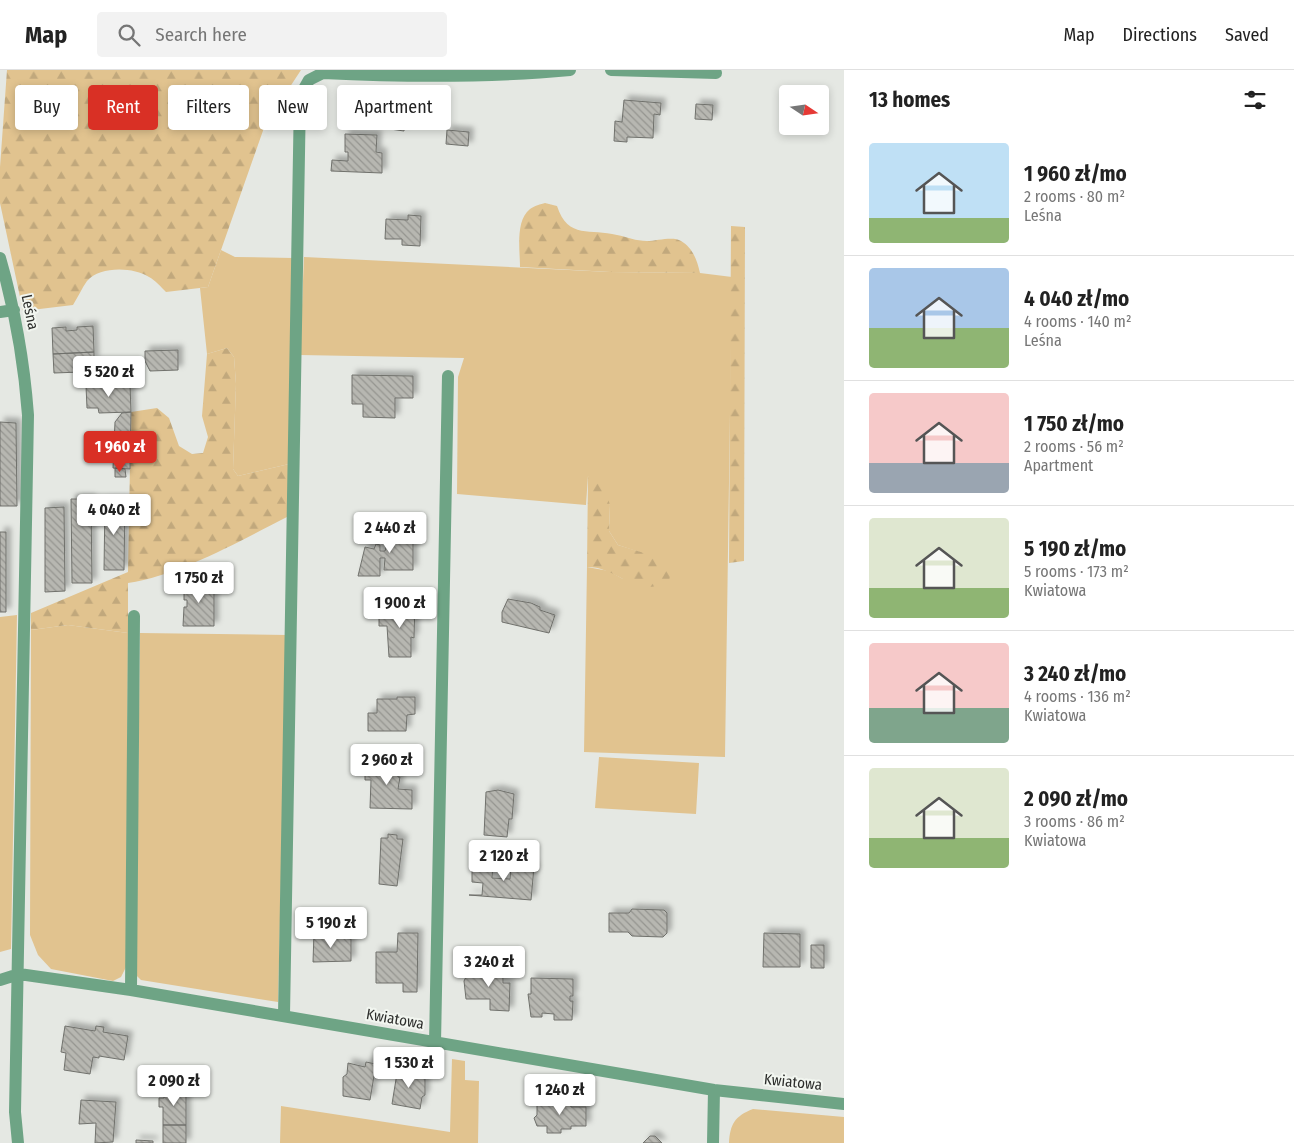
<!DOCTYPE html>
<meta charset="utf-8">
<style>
:root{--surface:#fff;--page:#f2f2f2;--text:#222;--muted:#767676;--line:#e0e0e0;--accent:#d93025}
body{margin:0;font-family:"Fira Sans Condensed",sans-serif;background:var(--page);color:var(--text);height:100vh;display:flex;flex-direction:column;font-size:19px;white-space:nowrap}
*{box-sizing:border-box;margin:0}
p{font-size:16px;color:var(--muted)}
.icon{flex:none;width:28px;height:28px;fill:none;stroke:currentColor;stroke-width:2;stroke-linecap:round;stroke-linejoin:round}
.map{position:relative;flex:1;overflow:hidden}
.panel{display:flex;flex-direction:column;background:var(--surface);width:450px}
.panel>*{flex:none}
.hud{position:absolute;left:15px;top:15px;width:475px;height:45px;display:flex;gap:10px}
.needle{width:32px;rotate:103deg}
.tools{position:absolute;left:779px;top:15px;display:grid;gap:10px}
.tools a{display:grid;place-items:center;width:50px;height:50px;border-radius:5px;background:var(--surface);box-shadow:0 2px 8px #0003;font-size:25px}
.price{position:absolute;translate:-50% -42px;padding:0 11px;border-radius:5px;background:#fff;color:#222;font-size:16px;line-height:32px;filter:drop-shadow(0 1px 2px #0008)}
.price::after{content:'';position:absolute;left:50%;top:30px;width:15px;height:11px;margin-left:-8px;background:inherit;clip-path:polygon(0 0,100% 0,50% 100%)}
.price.on{background:var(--accent);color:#fff}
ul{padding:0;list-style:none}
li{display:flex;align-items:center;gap:15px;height:125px;padding:0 25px}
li+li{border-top:1px solid var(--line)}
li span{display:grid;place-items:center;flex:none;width:140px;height:100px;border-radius:5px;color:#555}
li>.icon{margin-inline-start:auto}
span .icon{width:60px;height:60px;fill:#fffc;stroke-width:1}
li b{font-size:21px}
h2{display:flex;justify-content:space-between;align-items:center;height:60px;padding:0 25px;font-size:21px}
.tag{padding:0 18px;border-radius:5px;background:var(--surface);box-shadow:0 2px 8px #0003;font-size:18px;line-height:45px}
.tag.on{background:var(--accent);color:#fff}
header{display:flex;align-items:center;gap:30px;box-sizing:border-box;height:70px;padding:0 25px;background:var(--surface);border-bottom:1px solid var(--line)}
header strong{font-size:24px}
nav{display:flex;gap:28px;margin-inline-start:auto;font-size:18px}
.search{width:350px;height:45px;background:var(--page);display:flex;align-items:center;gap:12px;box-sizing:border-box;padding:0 18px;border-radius:5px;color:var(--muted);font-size:19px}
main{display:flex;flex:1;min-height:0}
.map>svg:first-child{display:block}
.grass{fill:#e1c38f}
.forest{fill:url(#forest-firs)}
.building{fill:url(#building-back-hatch);stroke:#70716c;filter:url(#shadow)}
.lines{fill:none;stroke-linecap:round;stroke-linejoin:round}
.minor{stroke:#6ea485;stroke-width:12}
.labels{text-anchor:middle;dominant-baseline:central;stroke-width:4;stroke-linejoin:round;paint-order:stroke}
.street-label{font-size:15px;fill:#2c2d2b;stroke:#f2f6f0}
</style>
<header>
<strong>Map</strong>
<div class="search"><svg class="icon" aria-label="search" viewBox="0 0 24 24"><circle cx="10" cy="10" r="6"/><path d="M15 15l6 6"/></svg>Search here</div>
<nav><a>Map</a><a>Directions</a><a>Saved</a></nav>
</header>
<main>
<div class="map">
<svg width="844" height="1073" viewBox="0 0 844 1073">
<defs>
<pattern id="forest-firs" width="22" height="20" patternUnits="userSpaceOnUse" patternTransform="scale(1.25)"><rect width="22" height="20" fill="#e1c38f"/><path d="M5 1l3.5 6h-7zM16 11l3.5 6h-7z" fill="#c1a87c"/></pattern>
<pattern id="building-back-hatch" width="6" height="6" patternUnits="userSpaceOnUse" patternTransform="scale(1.25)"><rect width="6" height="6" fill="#b7b7b1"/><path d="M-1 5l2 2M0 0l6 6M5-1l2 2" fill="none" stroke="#959590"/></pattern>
<filter id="shadow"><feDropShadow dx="4.5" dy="-4.5" stdDeviation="2.5" flood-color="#0004"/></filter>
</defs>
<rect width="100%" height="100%" fill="#e5e8e3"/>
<!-- grass -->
<path class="grass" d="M 221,180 L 235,187 L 293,188 L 289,394 L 238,406 L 233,399 L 236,314 L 234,287 L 227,278 L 207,284 L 200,218 L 208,217 Z
M 304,187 L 610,202 L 700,203 L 732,207 L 725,687 L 584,682 L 587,497 L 609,501 L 623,509 L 639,482 L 618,475 L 609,461 L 610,435 L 588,406 L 586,435 L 457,424 L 458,307 L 464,288 L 300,285 Z
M 17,545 L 11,879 L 0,882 L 0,547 Z
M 68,555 L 128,563 L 126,897 L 121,907 L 113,911 L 51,899 L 38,885 L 30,865 L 31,560 Z
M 140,563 L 287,565 L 278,932 L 141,910 L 136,905 Z
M 599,687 L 699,693 L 696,744 L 595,738 Z
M 452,989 L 465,991 L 465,1010 L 479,1011 L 478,1073 L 280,1073 L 281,1036 L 450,1062 Z
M 753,1039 L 844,1047 L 844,1073 L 729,1073 C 730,1054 735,1046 753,1039 Z"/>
<!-- forest -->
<path class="forest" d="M 7,0 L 301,0 L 265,55 L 208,217 L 166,222 C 161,217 155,210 149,207 C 133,197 100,196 87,211 C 82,218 78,227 73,235 L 23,241 L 0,133 L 0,97 Z
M 545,133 L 557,136 C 568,170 591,158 617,165 C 627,167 636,171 647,171 C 657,171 673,166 681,171 C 693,178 697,190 700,203 L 610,202 L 520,197 C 520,180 515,151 530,139 C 534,136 541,134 545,133 Z
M 731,156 L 745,157 L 744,491 L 729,493 Z
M 227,278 L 234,287 L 236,314 L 233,399 L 238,406 L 289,394 L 289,446 C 241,470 181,505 128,513 L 128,563 L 68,555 L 31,560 L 31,543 L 128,502 L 131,342 L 157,338 L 169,348 L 179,376 L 192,384 L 203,383 L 208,367 L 202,346 L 207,284 Z
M 588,406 L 603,413 L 610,435 L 609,461 L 618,475 L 673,492 L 669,511 C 663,513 656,517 650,517 C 628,518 613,497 587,497 Z"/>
<!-- building -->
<path class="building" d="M 624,30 L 661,33 L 660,45 L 654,44 L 653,68 L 627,67 L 627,72 L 614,71 L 615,51 L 622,52 Z
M 696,34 L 713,35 L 712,50 L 695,49 Z
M 392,42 L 405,43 L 404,61 L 390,59 Z
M 447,60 L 469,62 L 468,76 L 446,74 Z
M 345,64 L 377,65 L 376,82 L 382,83 L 382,103 L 331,101 L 332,90 L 348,91 L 348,82 L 345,82 Z
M 408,145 L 421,146 L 420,176 L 402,175 L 402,169 L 385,169 L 386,149 L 408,150 Z
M 93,256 L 94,282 L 53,284 L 52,258 L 66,257 L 66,261 L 77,260 L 77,257 Z
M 178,280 L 178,300 L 150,301 L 145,291 L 145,281 Z
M 94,282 L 94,291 L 80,291 L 81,302 L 54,303 L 53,284 Z
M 352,305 L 413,306 L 413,328 L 395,328 L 395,348 L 363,347 L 363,334 L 352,334 Z
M 130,314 L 131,342 L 99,343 L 98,338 L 87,338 L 86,316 Z
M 131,342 L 130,399 L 113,398 L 115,352 L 122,343 Z
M 0,352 L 16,353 L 17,436 L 0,436 Z
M 115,398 L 125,399 L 126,407 L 115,407 Z
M 71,429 L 91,429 L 92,513 L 72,513 Z
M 105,432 L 125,432 L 124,500 L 104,500 Z
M 64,437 L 65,521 L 45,522 L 45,438 Z
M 392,455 L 413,461 L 413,500 L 384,500 L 385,488 L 380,488 L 380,506 L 358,506 L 365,477 L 374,479 L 376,474 L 380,475 L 380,481 L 385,481 Z
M 0,462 L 6,462 L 6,542 L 0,542 Z
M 193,510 L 205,510 L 205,516 L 214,517 L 214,556 L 183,556 L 184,537 L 187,537 L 187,530 L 184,530 L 184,511 L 194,511 Z
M 508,529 L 531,533 L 540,537 L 540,540 L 555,545 L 549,563 L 502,552 L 502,542 Z
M 396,532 L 415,534 L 414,568 L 411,567 L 411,587 L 389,587 L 387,556 L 379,556 L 379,544 L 391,544 L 392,533 Z
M 397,627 L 415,627 L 415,644 L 407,645 L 406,661 L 368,661 L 368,643 L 377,643 L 377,629 L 397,629 Z
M 385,685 L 398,685 L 398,707 L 400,707 L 398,719 L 412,720 L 412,739 L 370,738 L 371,710 L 365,710 L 365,694 L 385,694 Z
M 498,720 L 514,724 L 512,749 L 509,749 L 507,767 L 484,765 L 486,722 Z
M 388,764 L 397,765 L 397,769 L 403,769 L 397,816 L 379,814 L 381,768 L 388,768 Z
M 472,792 L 493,794 L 492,808 L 510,809 L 511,795 L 534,797 L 531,830 L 469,825 L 482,825 L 483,813 L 472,812 Z
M 632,839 L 664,840 L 667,843 L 667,863 L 663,867 L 632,866 L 628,862 L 609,862 L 609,843 L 629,843 Z
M 314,863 L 332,864 L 332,867 L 351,869 L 351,891 L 313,892 Z
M 398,863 L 418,863 L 417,922 L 403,922 L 403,913 L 376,913 L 376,882 L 397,882 Z
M 764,863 L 800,864 L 800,897 L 763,897 Z
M 811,875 L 824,875 L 824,898 L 811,898 Z
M 479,896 L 503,899 L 503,913 L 510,913 L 509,941 L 490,940 L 490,929 L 466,929 L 464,911 L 467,905 L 476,905 L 476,898 Z
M 531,908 L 573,909 L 573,926 L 570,926 L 570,931 L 573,931 L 572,950 L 554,950 L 554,944 L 542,943 L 542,947 L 531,947 L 528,924 L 531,924 Z
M 65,956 L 95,961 L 96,956 L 104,957 L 103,962 L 128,966 L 124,990 L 99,986 L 99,988 L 93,987 L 90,1004 L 64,1000 L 66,983 L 61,982 Z
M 366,992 L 376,994 L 370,1030 L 343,1026 L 343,1007 L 347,1004 L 348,993 L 365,997 Z
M 398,997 L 409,999 L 408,1004 L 414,1005 L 416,1002 L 416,1004 L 425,1005 L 425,1025 L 422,1027 L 420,1039 L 392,1034 Z
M 164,1018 L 186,1019 L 186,1055 L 163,1055 L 163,1037 L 159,1037 L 159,1028 L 164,1028 Z
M 549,1029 L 559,1029 L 559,1033 L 571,1034 L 571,1037 L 586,1037 L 586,1056 L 571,1056 L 571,1059 L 561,1059 L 561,1063 L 547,1063 L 547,1056 L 537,1056 L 534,1048 L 537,1045 L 537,1033 L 549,1033 Z
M 81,1030 L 116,1032 L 113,1072 L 95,1073 L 96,1053 L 79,1054 Z
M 163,1055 L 186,1055 L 186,1073 L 163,1073 Z
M 650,1066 L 655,1066 L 662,1073 L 643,1073 Z
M 136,1070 L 153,1071 L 153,1073 L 136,1073 Z"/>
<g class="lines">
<!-- minor -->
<path class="minor" d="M 611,0 L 716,3
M 0,188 C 15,240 24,291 28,345 L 15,1042 L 18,1073
M 0,242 L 14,240
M 0,910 L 19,904 L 131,920 L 714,1020 L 844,1034
M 131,920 L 134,546
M 284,945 L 300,26 L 309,10 L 323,3 C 406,7 487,8 570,0
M 435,973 L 448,306
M 713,1073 L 714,1020"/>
</g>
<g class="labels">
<!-- street labels -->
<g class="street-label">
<text transform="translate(30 242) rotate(78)">Leśna</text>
<text transform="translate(395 949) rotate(10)">Kwiatowa</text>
<text transform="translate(793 1012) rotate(6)">Kwiatowa</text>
</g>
</g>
</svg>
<div class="tools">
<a><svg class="needle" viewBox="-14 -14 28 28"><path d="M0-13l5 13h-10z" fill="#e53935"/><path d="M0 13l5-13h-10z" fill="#767676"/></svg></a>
</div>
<b class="price" style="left:109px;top:328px">5 520 zł</b>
<b class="price on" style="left:120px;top:403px">1 960 zł</b>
<b class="price" style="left:114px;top:466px">4 040 zł</b>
<b class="price" style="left:390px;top:484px">2 440 zł</b>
<b class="price" style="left:199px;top:534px">1 750 zł</b>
<b class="price" style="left:400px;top:559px">1 900 zł</b>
<b class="price" style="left:387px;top:716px">2 960 zł</b>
<b class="price" style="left:504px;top:812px">2 120 zł</b>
<b class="price" style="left:331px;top:879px">5 190 zł</b>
<b class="price" style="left:489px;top:918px">3 240 zł</b>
<b class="price" style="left:409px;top:1019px">1 530 zł</b>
<b class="price" style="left:174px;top:1037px">2 090 zł</b>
<b class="price" style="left:560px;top:1046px">1 240 zł</b>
<div class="hud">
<a class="tag">Buy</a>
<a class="tag on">Rent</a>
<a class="tag">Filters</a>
<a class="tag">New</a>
<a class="tag">Apartment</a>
</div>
</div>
<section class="panel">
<h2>13 homes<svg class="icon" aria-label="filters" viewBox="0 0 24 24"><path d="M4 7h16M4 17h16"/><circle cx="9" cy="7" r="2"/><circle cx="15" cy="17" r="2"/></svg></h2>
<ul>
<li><span style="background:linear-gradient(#bfe0f5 75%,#8fb573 0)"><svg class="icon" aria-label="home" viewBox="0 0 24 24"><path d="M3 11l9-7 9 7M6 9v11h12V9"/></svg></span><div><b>1 960 zł/mo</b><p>2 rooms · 80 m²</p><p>Leśna</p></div></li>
<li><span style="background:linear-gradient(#a9c7e8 60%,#8fb573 0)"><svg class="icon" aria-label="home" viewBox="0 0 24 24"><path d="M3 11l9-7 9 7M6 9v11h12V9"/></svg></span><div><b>4 040 zł/mo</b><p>4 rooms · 140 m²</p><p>Leśna</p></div></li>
<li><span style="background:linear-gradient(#f6c9c9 70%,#9aa5b1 0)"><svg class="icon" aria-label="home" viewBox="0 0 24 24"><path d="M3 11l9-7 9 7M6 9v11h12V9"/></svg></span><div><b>1 750 zł/mo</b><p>2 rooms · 56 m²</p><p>Apartment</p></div></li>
<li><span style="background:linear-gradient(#dfe7d0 70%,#8fb573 0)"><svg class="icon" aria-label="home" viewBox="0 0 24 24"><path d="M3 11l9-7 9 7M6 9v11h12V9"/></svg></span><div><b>5 190 zł/mo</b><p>5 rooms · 173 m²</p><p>Kwiatowa</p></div></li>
<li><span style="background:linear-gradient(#f6c9c9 65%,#7fa58c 0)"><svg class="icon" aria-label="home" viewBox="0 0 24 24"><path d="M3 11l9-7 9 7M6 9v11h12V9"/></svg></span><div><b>3 240 zł/mo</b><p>4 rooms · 136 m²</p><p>Kwiatowa</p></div></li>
<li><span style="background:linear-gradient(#dfe7d0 70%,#8fb573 0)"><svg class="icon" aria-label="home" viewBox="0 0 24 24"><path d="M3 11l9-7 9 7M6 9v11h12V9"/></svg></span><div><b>2 090 zł/mo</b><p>3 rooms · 86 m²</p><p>Kwiatowa</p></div></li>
</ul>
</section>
</main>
